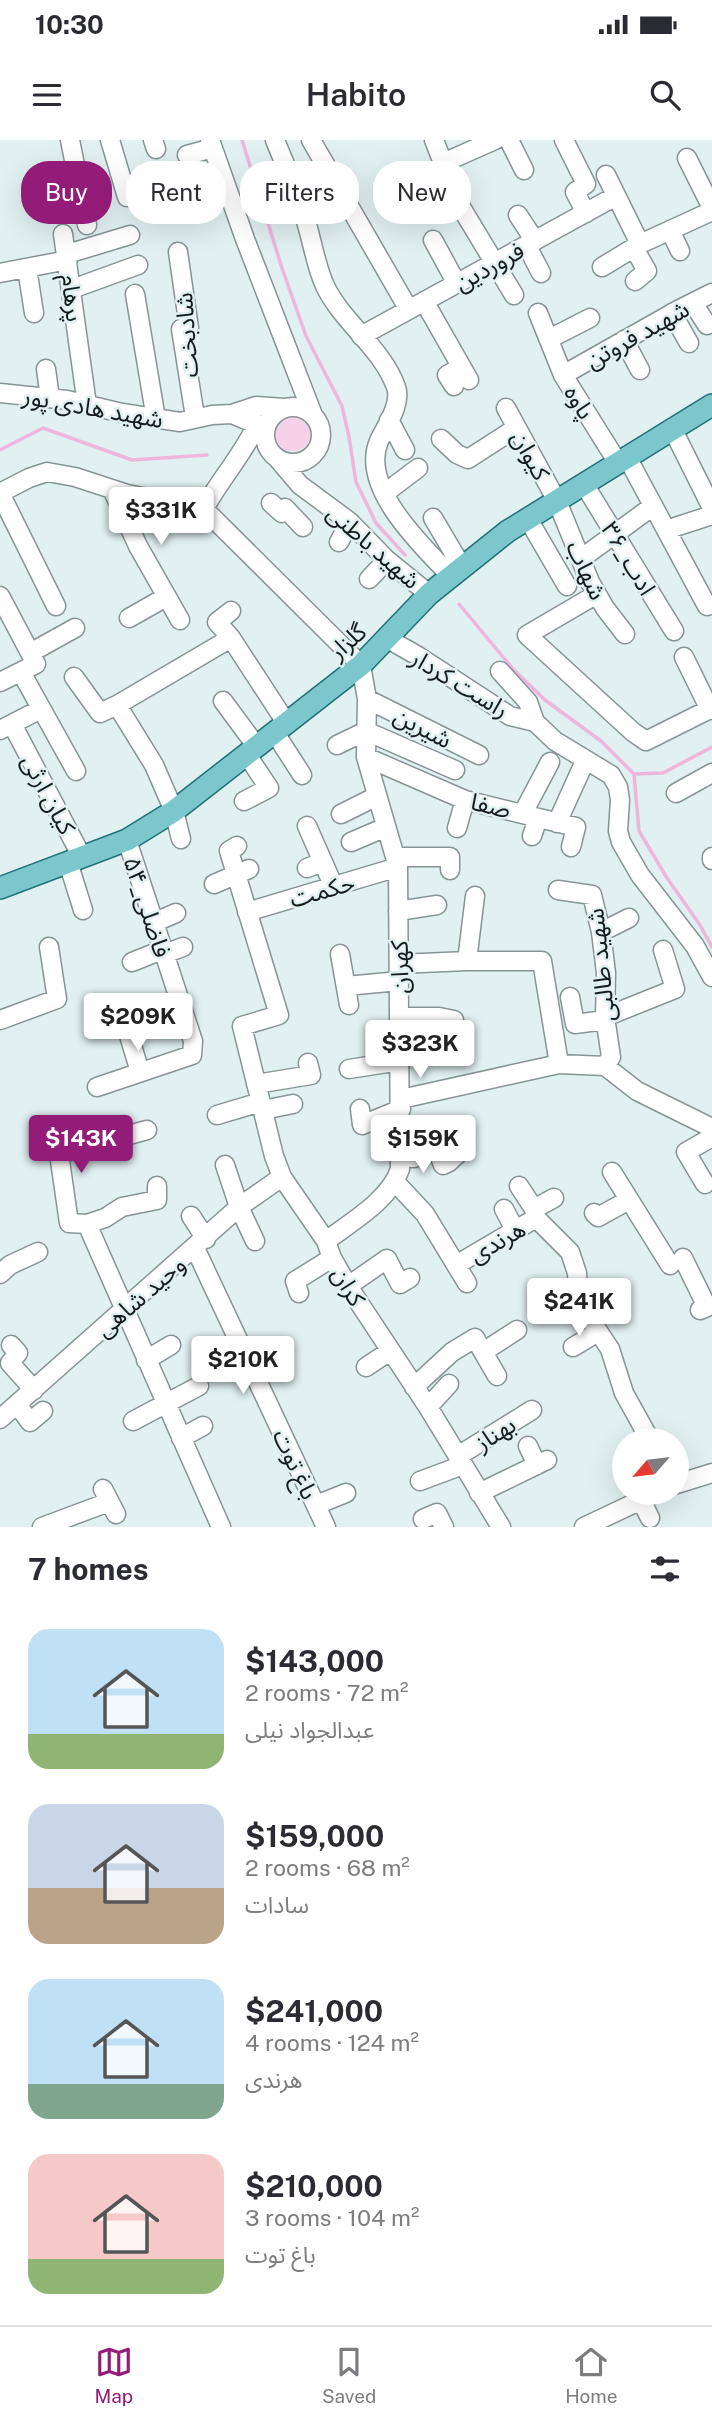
<!DOCTYPE html>
<meta charset="utf-8">
<style>
:root{--surface:#fff;--page:#f2f2f3;--text:#2b2b33;--muted:#7c7c81;--line:#e1e1e2;--accent:#941c79}
body{margin:0;font-family:"Public Sans","Noto Sans Arabic",sans-serif;background:var(--page);color:var(--text);height:100vh;display:flex;flex-direction:column;font-size:26px;white-space:nowrap}
*{box-sizing:border-box;margin:0}
p{font-size:23px;color:var(--muted)}
.icon{flex:none;width:38px;height:38px;fill:none;stroke:currentColor;stroke-width:2;stroke-linecap:round;stroke-linejoin:round}
.map{position:relative;height:1387px;overflow:hidden}
.panel{display:flex;flex-direction:column;background:var(--surface);flex:1}
.panel>*{flex:none}
.hud{position:absolute;left:21px;top:21px;width:670px;height:63px;display:flex;gap:14px}
.needle{width:46px;rotate:242deg}
.buttons{position:absolute;left:612px;top:1288px;display:grid;gap:14px}
.buttons a{display:grid;place-items:center;width:77px;height:77px;border-radius:50%;background:var(--surface);box-shadow:0 7px 28px #0002;font-size:35px}
.price{position:absolute;translate:-50% -60px;padding:0 16px;border-radius:7px;background:#fff;color:#222;font-size:23px;line-height:46px;filter:drop-shadow(0 2px 4px #0008)}
.price::after{content:'';position:absolute;left:50%;top:42px;width:21px;height:16px;margin-left:-10px;background:inherit;clip-path:polygon(0 0,100% 0,50% 100%)}
.price.selected{background:var(--accent);color:#fff}
ul{padding:0;list-style:none}
li{display:flex;align-items:center;gap:21px;height:175px;padding:0 28px}
li span{display:grid;place-items:center;flex:none;width:196px;height:140px;border-radius:21px;color:#555}
li>.icon{margin-inline-start:auto}
span .icon{width:84px;height:84px;fill:#fffc;stroke-width:1}
li b{font-size:30px}
h2{display:flex;justify-content:space-between;align-items:center;height:84px;padding:0 28px;font-size:30px}
.chip{padding:0 24px;border-radius:28px;background:var(--surface);box-shadow:0 7px 28px #0002;font-size:24px;line-height:63px}
.chip.selected{background:var(--accent);color:#fff}
.status{display:flex;justify-content:space-between;align-items:center;height:49px;padding:0 35px;background:var(--surface);direction:ltr}
.status svg{height:19px;fill:currentColor}
header{display:flex;justify-content:space-between;align-items:center;height:91px;padding:0 28px;background:var(--surface);font-size:32px;font-weight:600}
.tabs{display:flex;justify-content:space-around;align-items:center;height:98px;border-top:2px solid var(--line);background:var(--surface);font-size:19px;color:var(--muted)}
.tabs a{display:grid;justify-items:center;gap:4px}
.tabs .selected{color:var(--accent)}
.map>svg:first-child{display:block}
.green{fill:#f6d1e9}
.lines{fill:none;stroke-linecap:round;stroke-linejoin:round}
.stream{stroke:#efb6db;stroke-width:3.5}
.minor-casing{stroke:#869495;stroke-width:21}
.major-casing{stroke:#207278;stroke-width:24}
.minor{stroke:#fff;stroke-width:18}
.major{stroke:#7cc7cc;stroke-width:21}
.labels{text-anchor:middle;dominant-baseline:central;stroke-width:5;stroke-linejoin:round;paint-order:stroke}
.street-label{font-size:24px;fill:#161b1b;stroke:#e1f0f1}
</style>
<div class="status"><b>10:30</b><svg viewBox="0 0 49 12"><path d="M0 12V9h3v3zM5 12V6h3v6zM10 12V3h3v9zM15 12V0h3v12zM26 1h20v11H26zM47 4h2v5h-2z"/></svg></div>
<header><svg class="icon" aria-label="menu" viewBox="0 0 24 24"><path d="M4 6h16M4 12h16M4 18h16"/></svg>Habito<svg class="icon" aria-label="search" viewBox="0 0 24 24"><circle cx="10" cy="10" r="6"/><path d="M15 15l6 6"/></svg></header>
<div class="map">
<svg width="712" height="1387" viewBox="0 0 712 1387">
<rect width="100%" height="100%" fill="#e1f0f1"/>
<!-- green -->
<path class="green" d="M272 291a20 20 0 1 1 40 0a20 20 0 1 1-40 0Z"/>
<g class="lines">
<!-- stream -->
<path class="stream" d="M 242,0 L 282,128 L 306,196 L 342,266 L 349,297 L 356,342 L 376,383 L 405,415
M 0,310 L 43,288 L 132,320 L 207,315
M 459,464 L 513,529 L 545,560 L 601,601 L 634,634 L 639,691 L 667,738 L 700,785 L 712,807
M 634,634 L 663,633 L 712,607"/>
<defs>
<path id="minor" d="M 70,0 L 87,85
M 110,0 L 127,57
M 153,0 L 156,9
M 210,0 L 245,99 L 313,275
M 275,0 C 285,25 296,49 304,75 C 312,98 315,124 325,146 C 343,183 382,208 396,247 C 402,264 386,286 379,301 C 359,347 423,407 451,436
M 311,0 L 409,170
M 434,0 L 443,23 L 450,49 L 514,155
M 509,0 L 524,30
M 564,0 L 586,44 L 575,52 L 586,73
M 187,15 L 213,8
M 687,18 L 712,68
M 443,23 L 495,0
M 606,35 L 640,104
M 199,41 L 222,35
M 416,60 L 450,49
M 518,75 L 535,101
M 670,90 L 680,111
M 63,94 L 87,265
M 433,100 L 457,144
M 527,106 L 541,133
M 634,108 L 647,131 L 635,141
M 178,112 L 189,188 L 181,189 L 195,277
M 67,114 L 130,95
M 602,127 L 640,104 L 712,71
M 27,128 L 34,173
M 0,133 L 68,120
M 72,149 L 138,125
M 135,154 L 156,279
M 424,161 L 469,240
M 693,163 L 707,185
M 538,173 L 563,235 L 618,323
M 672,173 L 689,203
M 361,196 L 616,56
M 549,199 L 590,178
M 624,200 L 640,230
M 46,229 L 50,258
M 563,235 L 678,170 L 712,153
M 454,246 L 447,235 L 461,227
M 0,253 L 67,260 L 122,273 L 180,282 L 212,275 L 232,274 L 265,288
M265 295a28 28 0 1 1 56 0a28 28 0 1 1-56 0Z
M 506,268 L 557,361 L 590,442 L 605,468 L 625,494
M 232,274 L 256,266 L 284,268
M 389,280 L 405,310
M 672,288 L 712,368
M 441,299 L 457,314 L 468,319 L 516,288
M 627,317 L 707,466
M 277,318 L 300,345 L 350,382 L 387,420 L 429,454
M 584,344 L 674,491
M 112,349 L 138,406 L 180,480
M 0,353 L 29,338 L 47,332 L 75,337 L 127,354 L 204,369 L 361,525 L 367,559 L 366,617 L 398,727 L 400,1029 C 390,1060 351,1082 326,1101
M 0,353 L 56,466
M 385,353 L 418,328
M 271,363 L 282,373 L 285,368 L 303,387
M 204,369 C 220,339 243,315 257,284
M 433,378 L 462,427
M 528,379 L 567,446
M 666,390 L 712,375
M 339,402 L 350,382
M 582,418 L 653,366
M 369,439 L 387,420
M 597,454 L 527,495 L 633,592 L 646,601 L 712,568
M 0,456 L 36,524 L 0,542
M 129,478 L 166,457
M 231,498 L 217,482 L 231,471
M 388,499 L 418,516 L 510,576 L 535,582
M 30,513 L 75,488
M 684,517 L 710,570
M 500,531 L 528,562 L 535,582 L 555,601 L 611,635 L 618,647 L 620,660 L 618,691 L 621,702 L 640,735 L 695,806 L 712,837
M 21,532 L 76,631
M 74,537 L 100,573 L 117,565
M 367,559 L 479,615
M 223,561 L 257,607
M 12,584 L 82,717
M 0,590 L 41,569
M 275,593 L 302,635
M 337,605 L 366,591 L 455,630
M 366,617 L 465,660 L 576,687 L 571,707
M 676,653 L 712,633
M 244,661 L 269,648 L 247,615
M 523,673 L 550,622
M 341,674 L 375,657
M 557,683 L 585,621
M 307,686 L 334,747
M 457,688 L 465,660
M 532,696 L 538,678
M 181,699 L 174,671 L 154,625 L 117,565 L 231,498 L 287,584
M 351,702 L 386,687
M 237,706 L 229,711 L 279,875 L 242,886 L 274,1016 L 282,1037 L 326,1101 L 332,1118 L 348,1146 L 428,1267 L 501,1387
M 395,717 L 450,717 L 450,730
M 712,717 L 712,720
M 68,722 L 83,770
M 307,728 L 323,722
M 214,744 L 249,729
M 558,750 L 592,755 L 601,792 L 606,833 L 605,877 L 611,917 L 605,926
M 398,771 L 437,765
M 247,772 L 398,727
M 153,783 L 176,773
M 601,792 L 629,778
M 164,814 L 183,807
M 340,814 L 349,865
M 467,821 L 475,756
M 132,822 L 162,810
M 399,824 L 467,821 L 542,821 L 559,924
M 346,846 L 399,841
M 570,857 L 575,884 L 605,880
M 121,869 L 140,932
M 400,877 L 439,877 L 454,880
M 605,877 L 675,849 L 663,810
M 0,880 L 57,859 L 49,807
M 349,929 L 400,921
M 256,944 L 311,935 L 308,923
M 97,947 L 192,915 L 193,901 L 127,700
M 401,959 L 559,924 L 605,926 L 637,951 L 712,988
M 360,969 L 362,985 L 401,969
M 263,970 L 293,964
M 217,975 L 261,962
M 56,993 L 69,1083 L 87,1084 L 221,1387
M 59,1014 L 147,990
M 400,1017 L 414,1018 L 436,1007 L 443,1025 L 449,1022 L 463,1009
M 225,1025 L 239,1067 L 255,1101
M 612,1032 L 670,1125
M 396,1043 L 425,1074 L 467,1143
M 705,1044 L 686,1012 L 712,997
M 519,1046 L 534,1069 L 536,1078 L 570,1112 L 577,1133 L 578,1150 L 584,1170 L 610,1209 L 624,1253 L 650,1300
M 504,1069 L 515,1090
M 534,1069 L 554,1058
M 594,1073 L 598,1077 L 629,1060
M 191,1076 L 206,1099
M 87,1084 L 105,1078 L 122,1067 L 157,1060 L 157,1046
M 195,1108 L 326,1387
M 683,1118 L 707,1167 L 700,1170
M 456,1125 L 536,1078
M 0,1134 L 10,1125 L 38,1112
M 348,1146 L 387,1119 L 400,1144 L 410,1138
M 299,1153 L 295,1141 L 332,1118
M 11,1205 L 18,1213 L 10,1223 L 34,1250
M 573,1207 L 598,1192
M 483,1212 L 517,1190
M 146,1220 L 171,1205
M 366,1227 L 390,1211
M 414,1247 L 452,1212 L 475,1198 L 497,1236
M 17,1264 L 30,1282 L 43,1271
M 428,1267 L 449,1244
M 0,1279 L 239,1067 L 282,1037
M 133,1281 L 199,1246
M 181,1298 L 203,1286
M 528,1306 L 537,1325
M 458,1316 L 532,1270
M 420,1341 L 463,1325
M 677,1344 L 712,1333
M 103,1349 L 116,1374
M 479,1353 L 547,1320
M 641,1360 L 650,1378
M 316,1365 L 346,1353
M 423,1379 L 437,1373 L 444,1387
M 42,1387 L 109,1362
M 584,1387 L 656,1353"/>
<path id="major" d="M 0,748 L 127,700 L 174,671 L 361,525 L 429,454 L 508,391 L 712,265"/>
</defs>
<!-- minor casing -->
<use href="#minor" class="minor-casing"/>
<!-- major casing -->
<use href="#major" class="major-casing"/>
<!-- minor -->
<use href="#minor" class="minor"/>
<!-- major -->
<use href="#major" class="major"/>
</g>
<g class="labels">
<!-- street labels -->
<g class="street-label">
<text transform="translate(489 126) rotate(-29)">فروردین</text>
<text transform="translate(73 158) rotate(83)">پرهام</text>
<text transform="translate(637 194) rotate(-29)">شهید فروتن</text>
<text transform="translate(186 195) rotate(-94)">شادبخت</text>
<text transform="translate(580 262) rotate(58)">پاوه</text>
<text transform="translate(93 267) rotate(10)">شهید هادی پور</text>
<text transform="translate(531 315) rotate(61)">کیوان</text>
<text transform="translate(374 406) rotate(41)">شهید باطنی</text>
<text transform="translate(629 418) rotate(59)">۳۶_ادب</text>
<text transform="translate(587 430) rotate(65)">شهاب</text>
<text transform="translate(347 501) rotate(-42)">گلزار</text>
<text transform="translate(460 543) rotate(31)">راست کردار</text>
<text transform="translate(423 587) rotate(27)">شیرین</text>
<text transform="translate(49 654) rotate(62)">کیان ارثی</text>
<text transform="translate(491 665) rotate(13)">صفا</text>
<text transform="translate(322 750) rotate(-16)">حکمت</text>
<text transform="translate(148 767) rotate(72)">۵۴_فاضلی</text>
<text transform="translate(600 825) rotate(-96)">شهید طالبی</text>
<text transform="translate(399 827) rotate(-91)">کهران</text>
<text transform="translate(497 1101) rotate(-30)">هرندی</text>
<text transform="translate(349 1146) rotate(59)">کران</text>
<text transform="translate(140 1156) rotate(-41)">وحید شاهی</text>
<text transform="translate(495 1293) rotate(-32)">بهناز</text>
<text transform="translate(296 1324) rotate(65)">باغ توت</text>
</g>
</g>
</svg>
<div class="buttons">
<a><svg class="needle" viewBox="-14 -14 28 28"><path d="M0-13l5 13h-10z" fill="#e53935"/><path d="M0 13l5-13h-10z" fill="#7c7c81"/></svg></a>
</div>
<b class="price" style="left:161px;top:407px">$331K</b>
<b class="price" style="left:138px;top:913px">$209K</b>
<b class="price" style="left:420px;top:940px">$323K</b>
<b class="price selected" style="left:81px;top:1035px">$143K</b>
<b class="price" style="left:423px;top:1035px">$159K</b>
<b class="price" style="left:579px;top:1198px">$241K</b>
<b class="price" style="left:243px;top:1256px">$210K</b>
<div class="hud">
<a class="chip selected">Buy</a>
<a class="chip">Rent</a>
<a class="chip">Filters</a>
<a class="chip">New</a>
</div>
</div>
<section class="panel">
<h2>7 homes<svg class="icon" aria-label="filters" viewBox="0 0 24 24"><path d="M4 7h16M4 17h16"/><circle cx="9" cy="7" r="2"/><circle cx="15" cy="17" r="2"/></svg></h2>
<ul>
<li><span style="background:linear-gradient(#bfe0f5 75%,#8fb573 0)"><svg class="icon" aria-label="home" viewBox="0 0 24 24"><path d="M3 11l9-7 9 7M6 9v11h12V9"/></svg></span><div><b>$143,000</b><p>2 rooms · 72 m²</p><p>عبدالجواد نیلی</p></div></li>
<li><span style="background:linear-gradient(#c9d6e8 60%,#b9a48a 0)"><svg class="icon" aria-label="home" viewBox="0 0 24 24"><path d="M3 11l9-7 9 7M6 9v11h12V9"/></svg></span><div><b>$159,000</b><p>2 rooms · 68 m²</p><p>سادات</p></div></li>
<li><span style="background:linear-gradient(#bfe0f5 75%,#7fa58c 0)"><svg class="icon" aria-label="home" viewBox="0 0 24 24"><path d="M3 11l9-7 9 7M6 9v11h12V9"/></svg></span><div><b>$241,000</b><p>4 rooms · 124 m²</p><p>هرندی</p></div></li>
<li><span style="background:linear-gradient(#f6c9c9 75%,#8fb573 0)"><svg class="icon" aria-label="home" viewBox="0 0 24 24"><path d="M3 11l9-7 9 7M6 9v11h12V9"/></svg></span><div><b>$210,000</b><p>3 rooms · 104 m²</p><p>باغ توت</p></div></li>
</ul>
</section>
<nav class="tabs">
<a class="selected"><svg class="icon" aria-label="map" viewBox="0 0 24 24"><path d="M3 6l6-2 6 2 6-2v14l-6 2-6-2-6 2zM9 4v14M15 6v14"/></svg>Map</a>
<a><svg class="icon" aria-label="saved" viewBox="0 0 24 24"><path d="M7 4h10v16l-5-4-5 4z"/></svg>Saved</a>
<a><svg class="icon" aria-label="home" viewBox="0 0 24 24"><path d="M3 11l9-7 9 7M6 9v11h12V9"/></svg>Home</a>
</nav>
